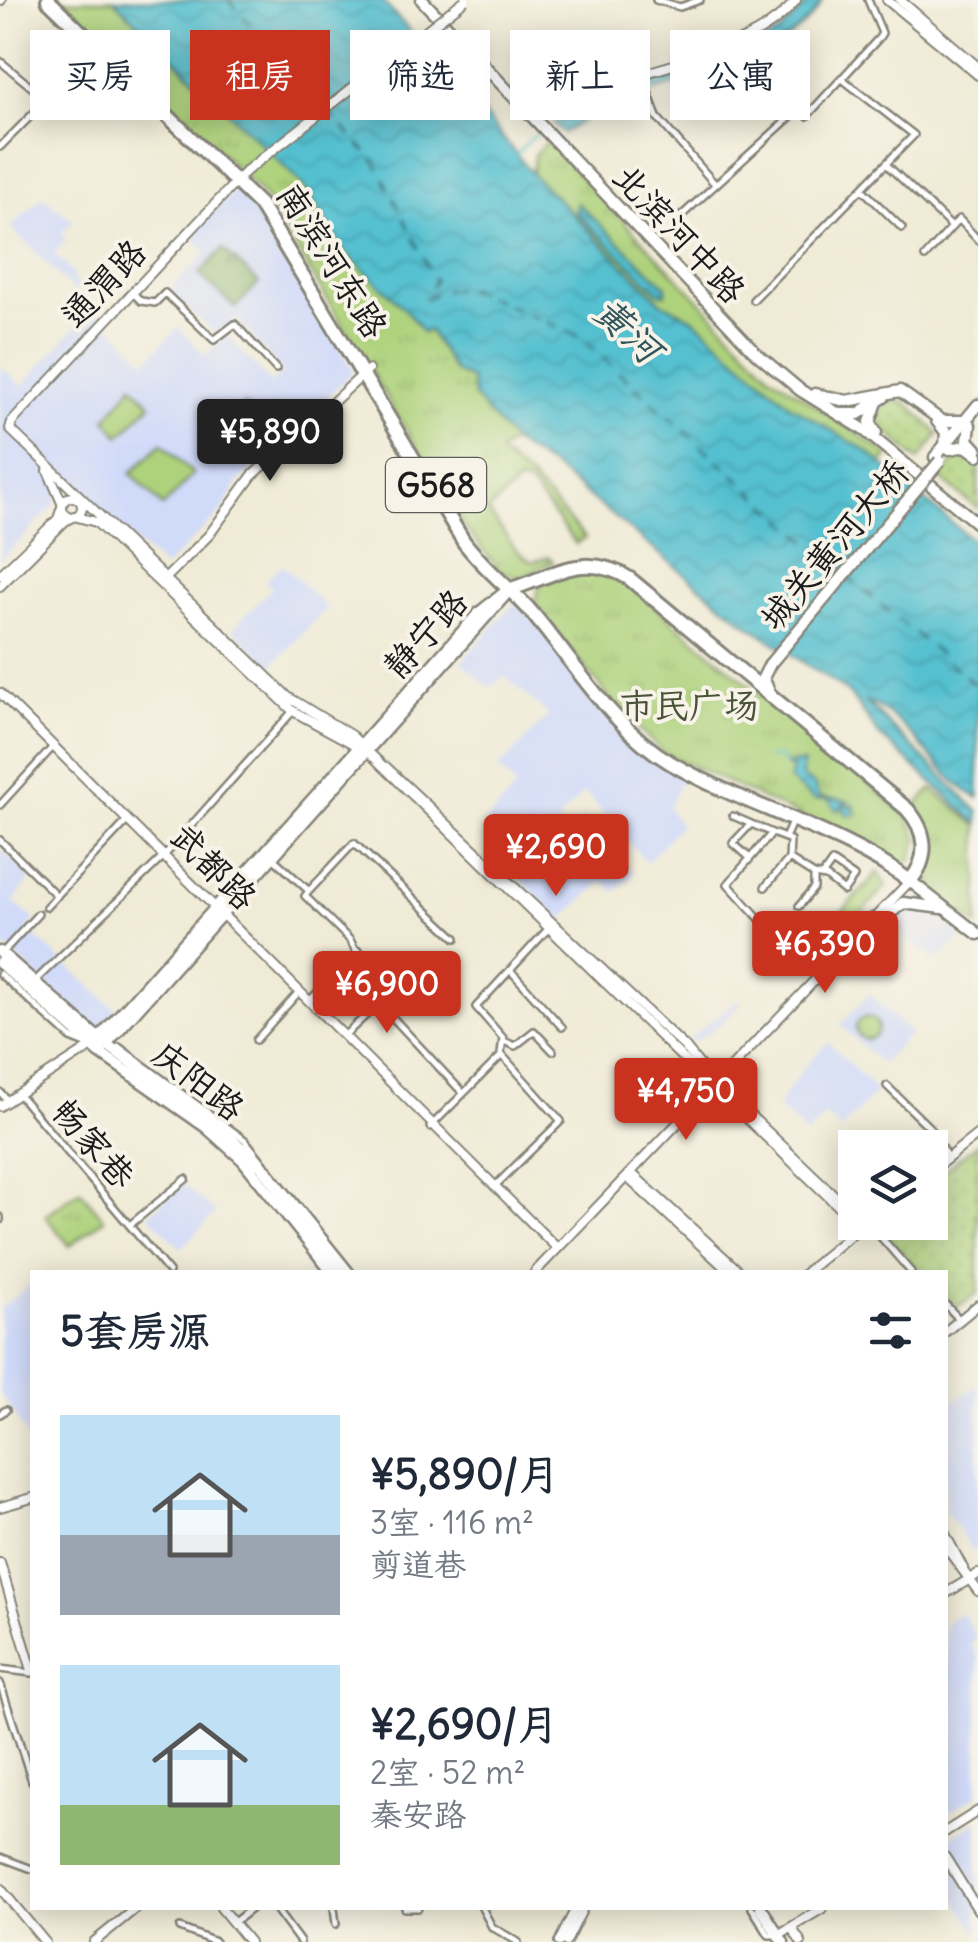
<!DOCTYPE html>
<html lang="zh">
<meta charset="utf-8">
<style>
:root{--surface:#fff;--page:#f2f2f3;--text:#1f2937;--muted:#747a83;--accent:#c8321e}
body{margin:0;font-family:Delius,"LXGW WenKai TC",sans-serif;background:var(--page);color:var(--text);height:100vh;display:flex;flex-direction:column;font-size:38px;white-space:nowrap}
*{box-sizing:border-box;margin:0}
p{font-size:32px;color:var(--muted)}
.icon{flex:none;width:55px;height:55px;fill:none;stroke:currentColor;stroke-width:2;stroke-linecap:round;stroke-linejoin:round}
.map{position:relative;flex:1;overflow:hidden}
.details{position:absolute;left:30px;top:1270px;width:918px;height:640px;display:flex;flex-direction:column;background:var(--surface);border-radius:0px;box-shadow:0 5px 25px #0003}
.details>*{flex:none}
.top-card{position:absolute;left:30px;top:30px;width:920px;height:90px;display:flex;gap:20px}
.fabs{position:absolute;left:838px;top:1130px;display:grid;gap:20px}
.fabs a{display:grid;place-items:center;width:110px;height:110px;border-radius:0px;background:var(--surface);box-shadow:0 5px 25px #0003;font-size:50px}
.price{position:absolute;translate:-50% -85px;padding:0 22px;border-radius:10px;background:var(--accent);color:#fff;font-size:32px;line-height:65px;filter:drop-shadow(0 2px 5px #0008)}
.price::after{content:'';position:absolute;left:50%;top:60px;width:30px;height:22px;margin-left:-15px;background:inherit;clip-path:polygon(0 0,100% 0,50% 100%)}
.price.on{background:#222;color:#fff}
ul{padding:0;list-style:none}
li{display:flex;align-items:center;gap:30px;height:250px;padding:0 30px}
li span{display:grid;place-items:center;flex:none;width:280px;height:200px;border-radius:0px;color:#555}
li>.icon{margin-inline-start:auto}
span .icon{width:120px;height:120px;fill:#fffc;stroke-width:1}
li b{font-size:42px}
h2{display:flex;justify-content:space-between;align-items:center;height:120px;padding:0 30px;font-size:42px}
.tag{padding:0 35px;border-radius:0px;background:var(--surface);box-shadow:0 5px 25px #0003;font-size:35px;line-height:90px}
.tag.on{background:var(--accent);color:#fff}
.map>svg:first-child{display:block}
.built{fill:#d0daf9}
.grass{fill:#aed27b;stroke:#65774c;stroke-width:2.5}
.forest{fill:url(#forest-firs);stroke:#536844;stroke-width:2.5}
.park{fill:url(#park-tufts);stroke:#65774c;stroke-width:2.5}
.garden{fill:url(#garden-dots);stroke:#65774c;stroke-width:2.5}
.water{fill:url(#water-waves);stroke:#386e76;stroke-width:2.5}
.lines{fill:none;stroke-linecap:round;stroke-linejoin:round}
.stream{stroke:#55c0d0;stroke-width:2.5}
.ferry{stroke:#30555b;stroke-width:2.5;stroke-dasharray:12 10;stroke-linecap:butt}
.street-casing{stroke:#868479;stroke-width:10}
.secondary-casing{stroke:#868479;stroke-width:12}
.primary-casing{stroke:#868479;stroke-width:15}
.highway-casing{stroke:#868479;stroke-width:18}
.street{stroke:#fff;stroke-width:5}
.secondary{stroke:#fff;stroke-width:8}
.primary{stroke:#fff;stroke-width:10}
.highway{stroke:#fff;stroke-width:12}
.secondary-bridge-casing{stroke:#868479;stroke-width:12;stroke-linecap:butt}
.primary-bridge-casing{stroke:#868479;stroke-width:15;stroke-linecap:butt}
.secondary-bridge{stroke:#fff;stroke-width:8}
.primary-bridge{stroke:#fff;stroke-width:10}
.labels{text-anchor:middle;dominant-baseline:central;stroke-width:8;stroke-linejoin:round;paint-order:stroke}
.shield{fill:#f7f3e8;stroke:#5e5c59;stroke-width:2.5}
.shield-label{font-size:32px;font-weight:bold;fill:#1c1c1c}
.street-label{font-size:35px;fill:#1c1c1c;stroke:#f7f3e8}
.park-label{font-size:35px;fill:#485338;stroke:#f7f3e8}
.water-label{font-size:38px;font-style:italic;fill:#30555b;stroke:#f7f3e8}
</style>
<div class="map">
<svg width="978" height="1942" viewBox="0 0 978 1942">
<defs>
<pattern id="forest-firs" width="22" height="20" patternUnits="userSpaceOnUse" patternTransform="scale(2.5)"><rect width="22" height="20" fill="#8ab46b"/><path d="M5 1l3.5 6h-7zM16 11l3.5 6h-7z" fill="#709257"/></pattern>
<pattern id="park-tufts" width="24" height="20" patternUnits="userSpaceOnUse" patternTransform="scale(2.5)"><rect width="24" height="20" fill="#aed27b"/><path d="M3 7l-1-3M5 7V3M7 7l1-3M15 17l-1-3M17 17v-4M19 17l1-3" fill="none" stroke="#95b46a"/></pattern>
<pattern id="garden-dots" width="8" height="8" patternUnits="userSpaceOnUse" patternTransform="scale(2.5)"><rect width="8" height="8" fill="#aed27b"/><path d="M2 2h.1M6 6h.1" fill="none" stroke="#95b46a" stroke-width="1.8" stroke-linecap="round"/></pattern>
<pattern id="water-waves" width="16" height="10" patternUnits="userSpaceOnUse" patternTransform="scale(2.5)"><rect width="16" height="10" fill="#55c0d0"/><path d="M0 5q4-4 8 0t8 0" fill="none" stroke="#49a4b2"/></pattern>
</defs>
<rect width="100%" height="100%" fill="#f7f3e8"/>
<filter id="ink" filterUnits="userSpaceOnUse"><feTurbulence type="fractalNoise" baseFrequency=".01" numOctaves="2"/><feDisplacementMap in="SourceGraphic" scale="20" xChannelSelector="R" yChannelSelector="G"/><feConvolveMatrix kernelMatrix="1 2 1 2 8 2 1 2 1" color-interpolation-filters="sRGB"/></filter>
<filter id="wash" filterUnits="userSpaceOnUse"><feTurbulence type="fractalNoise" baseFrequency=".0048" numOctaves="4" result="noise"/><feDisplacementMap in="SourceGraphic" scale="40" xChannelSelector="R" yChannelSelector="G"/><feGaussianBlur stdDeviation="2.25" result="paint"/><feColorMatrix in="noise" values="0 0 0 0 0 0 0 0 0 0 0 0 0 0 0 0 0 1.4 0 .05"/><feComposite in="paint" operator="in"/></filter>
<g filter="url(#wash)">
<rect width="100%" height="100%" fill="#f0ebd6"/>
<!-- built -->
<path class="built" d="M 240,185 L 354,371 L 238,482 L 221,512 L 164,568 L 66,478 L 54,506 L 0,561 L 0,365 L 22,386 L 93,308 L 146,361 L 178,327 L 205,355 L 226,334 L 271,383 L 283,373 L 236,318 L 217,336 L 169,291 L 207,252 L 191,236 Z
M 43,197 L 74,221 L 61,233 L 66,241 L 54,253 L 74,274 L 72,278 L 80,287 L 75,292 L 10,227 Z
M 282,564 L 327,608 L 271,667 L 232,629 L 272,588 L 265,581 Z
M 516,601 L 642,744 L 685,773 L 668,807 L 680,825 L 647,863 L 584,792 L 558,821 L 566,832 L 583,817 L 634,873 L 615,892 L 603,881 L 562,919 L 514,873 L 524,862 L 483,825 L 517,787 L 497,769 L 549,715 L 504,676 L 490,688 L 461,662 Z
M 0,849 L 32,877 L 13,902 L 35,920 L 27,929 L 118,1011 L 97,1031 L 0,942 Z
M 911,899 L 963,936 L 937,962 L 887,922 Z
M 869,994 L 911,1033 L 881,1064 L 840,1025 Z
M 738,999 L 741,1003 L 722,1023 L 695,1042 L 690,1038 Z
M 828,1042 L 877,1091 L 841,1130 L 825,1115 L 807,1135 L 777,1107 L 801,1070 Z
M 183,1184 L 216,1213 L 181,1248 L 148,1215 Z
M 32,1283 L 32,1443 L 0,1393 L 0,1309 Z
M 978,1385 L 978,1549 L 973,1552 L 945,1511 L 945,1406 Z
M 962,1612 L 977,1640 L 970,1643 L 978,1657 L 978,1794 L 945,1815 L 945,1623 Z
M 978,1821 L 978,1934 L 945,1883 L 945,1826 L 952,1837 Z"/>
<!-- grass -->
<path class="grass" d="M 133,385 L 151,404 L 120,436 L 106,419 Z
M 244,405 L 255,416 L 232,439 L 224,440 L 217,433 Z
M 162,443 L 193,474 L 163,507 L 131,473 Z
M 878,872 L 886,886 L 850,926 L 838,916 Z
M856 1028a11 11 0 1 1 22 0a11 11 0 1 1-22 0Z"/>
<!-- forest -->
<path class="forest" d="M 223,249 L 259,283 L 235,308 L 199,274 Z"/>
<!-- park -->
<path class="park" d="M 60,0 L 114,0 L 300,182 L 326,215 L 334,235 L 392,293 L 424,333 L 429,330 L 452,368 L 471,379 L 474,397 L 514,440 L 499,453 L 533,481 L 585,538 L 576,544 L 530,485 L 519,482 L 488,511 L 516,550 L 532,562 L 549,557 L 553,562 L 520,578 L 499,570 L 466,529 L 267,200 L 203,134 Z
M 547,141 L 771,375 L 889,455 L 882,464 L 790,405 L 695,320 L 661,302 L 532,174 L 534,155 Z
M 578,569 L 613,575 L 630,586 L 897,807 L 908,817 L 918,838 L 911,861 L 901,863 L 662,752 L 612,701 L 534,604 L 540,583 Z
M 932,789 L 978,826 L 978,926 C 964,916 944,905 935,891 C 920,868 929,833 915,807 Z
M 80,1190 L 104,1219 L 70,1246 L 45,1216 Z"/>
<!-- garden -->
<path class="garden" d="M 890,400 L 907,403 L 939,434 L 918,461 L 879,425 L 878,414 Z
M 962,452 L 978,463 L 978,509 L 940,478 Z
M 978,1143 L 978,1293 L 957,1307 L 945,1295 L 945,1272 L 922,1272 L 877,1226 L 930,1222 L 930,1182 Z"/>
<!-- water -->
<path class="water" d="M 114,0 L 381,0 L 463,88 L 532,174 L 661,302 L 695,320 L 790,405 L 868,452 L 978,545 L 978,798 C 934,775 911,717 864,700 L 978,811 L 978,824 L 879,735 L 849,693 L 744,622 L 556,470 L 514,443 L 474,397 L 471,379 L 455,372 L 429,330 L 422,332 C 400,295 351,267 333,234 C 321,213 316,202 300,182 Z
M 810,0 L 823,0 C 783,69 678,78 611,106 C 594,113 578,124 563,133 L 553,123 L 597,101 L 757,46 L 779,33 Z
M 577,203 L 666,286 L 666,294 L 659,293 L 575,212 Z
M 803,763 L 802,777 L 814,784 L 819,797 L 848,801 L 843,805 L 854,805 L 855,814 L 848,816 L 841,807 L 837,811 L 828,799 L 814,800 L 789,780 L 792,770 L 785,764 Z"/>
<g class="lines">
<!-- stream -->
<path class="stream" d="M 516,155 L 531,138 L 544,132
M 768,758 L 780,757 L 785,765"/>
<!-- ferry -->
<path class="ferry" d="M 228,0 L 323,105
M 328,111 L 376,163 L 435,281 L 425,298
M 424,299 L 445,290 L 471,289 L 580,337 L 841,571
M 847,576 L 978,687"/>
</g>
</g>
<g filter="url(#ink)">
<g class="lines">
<defs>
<path id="street" d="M 656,0 L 680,7 L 700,0
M 0,61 L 47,100
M 642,75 L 657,117 L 714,183
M 0,147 L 96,50
M 888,166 L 952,227
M 863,190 L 902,228
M 680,217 L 798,110 L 807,116 L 879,38 L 882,33 L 868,0
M 925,257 L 959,219 L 978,240
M 132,292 L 141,301 L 155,303 L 165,293 L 214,340 L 235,324 L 276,369
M 753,300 L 914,135 L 841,78
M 0,805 L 51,749
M 733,816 L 772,833
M 785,838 L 790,840 L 789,859 L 814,875 L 814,888 L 799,906
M 0,840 L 57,896
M 273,858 L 309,891 L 354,843 L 456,938
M 750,858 L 733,843 L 751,824
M 814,875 L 826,877 L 844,891 L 854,877 L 832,862 L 822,876
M 765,887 L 789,859
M 309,891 L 305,896 L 350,940 L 357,953 L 310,1000
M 46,907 L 128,820
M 769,929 L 728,884 L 772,833 L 785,838 L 792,822
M 357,950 L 393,979 L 376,998 L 379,1003 L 463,1093
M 3,952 L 38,914
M 510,970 L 562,1027
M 0,974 L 71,1038 L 86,1044
M 35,981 L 164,856 L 293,711
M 345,1035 L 379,1003
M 256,1040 L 297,994
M 504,1041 L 515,1046 L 534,1031 L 553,1051
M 119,1047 L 245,1140 L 351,1272
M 501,1054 L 503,1038 L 476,1007 L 549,928
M 887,1086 L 930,1128 L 947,1157
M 0,1092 L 8,1101
M 19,1095 L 169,1272
M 430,1127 L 502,1055 L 561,1121 L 495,1186
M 0,1217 L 0,1220
M 131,1224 L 186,1179
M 863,1226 L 879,1235 L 911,1272
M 945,1304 L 960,1320
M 0,1414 L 6,1410
M 0,1669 L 32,1673
M 0,1683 L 32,1781
M 0,1857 L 32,1869
M 334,1908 L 336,1924
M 405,1908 L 418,1908
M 482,1908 L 492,1927 L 518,1942
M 752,1908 L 769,1935 L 778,1935
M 277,1911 L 300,1942
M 233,1923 L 252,1908
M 180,1928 L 215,1942"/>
<path id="secondary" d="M 887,0 L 978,75
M 900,0 L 978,67
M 0,1 L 1,0
M 536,118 C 603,68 745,67 796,0
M 246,171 L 12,422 L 10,429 L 288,697 L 352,736 L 698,1073 L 733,1099 L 855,1215
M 48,471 L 62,503
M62 507a10 10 0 1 1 20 0a10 10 0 1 1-20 0Z
M 0,575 L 58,519 L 62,507
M 163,581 L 209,535 L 252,476 L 368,370
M 0,586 L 65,521 L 74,516 L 96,522 L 293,711 L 359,747
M 0,693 L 557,1248
M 386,767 L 685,1047 L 711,1079
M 718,1091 L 855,1222
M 0,1106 L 92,1046
M 930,1172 L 978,1134
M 631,1173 L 740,1272
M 627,1177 L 730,1272
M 535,1272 L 910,881
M 806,1272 L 866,1222
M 945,1332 L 978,1305
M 0,1507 L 32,1498
M 945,1534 L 963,1568
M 945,1546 L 978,1591
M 0,1563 L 32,1670
M 945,1594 L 978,1574
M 945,1832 L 978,1811
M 945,1857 L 978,1910
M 0,1888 L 45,1942
M 221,1908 L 249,1942
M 791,1927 L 801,1942
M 783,1932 L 823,1908
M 94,1942 L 136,1908
M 559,1942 L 576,1908
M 566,1942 L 583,1908"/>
<path id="primary" d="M 422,0 L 757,354 L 800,390 L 863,429 L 978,524
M 815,394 L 847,401 L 900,391 L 942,421 L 965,421
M 841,414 L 858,414 L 884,397
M 937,421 L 946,432 L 945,446
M 970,425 L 968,440 L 977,450
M 876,433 L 870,422 L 877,402
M 950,449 L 966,446 L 978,455
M 935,457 L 978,405
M 770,693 L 763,678 L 770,664
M 910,881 L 978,934
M 873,919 L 885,917 L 903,903 L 942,908
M 0,952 L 98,1038 L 213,1122 L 261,1166 L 343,1272
M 0,963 L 99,1052 L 206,1127 L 243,1160 L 332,1272
M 92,1046 L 479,613 L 508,590
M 99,1052 L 507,593
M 761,1908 L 783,1942"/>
<path id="highway" d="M 48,0 L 260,205 L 464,542 C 483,567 506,585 527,607 C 573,659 610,727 671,763 C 748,808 837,828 910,881 C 930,858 927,831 907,809 L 630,579 C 584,550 554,576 508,590"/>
</defs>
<!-- street casing -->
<use href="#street" class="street-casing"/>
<!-- secondary casing -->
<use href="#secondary" class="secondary-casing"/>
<!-- primary casing -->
<use href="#primary" class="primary-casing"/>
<!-- highway casing -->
<use href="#highway" class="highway-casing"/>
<!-- street -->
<use href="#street" class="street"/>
<!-- secondary -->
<use href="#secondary" class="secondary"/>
<!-- primary -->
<use href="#primary" class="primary"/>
<!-- highway -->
<use href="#highway" class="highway"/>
<defs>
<path id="secondary-bridge" d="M 246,171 L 465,0"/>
<path id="primary-bridge" d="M 770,664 L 940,461"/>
</defs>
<!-- secondary-bridge casing -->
<use href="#secondary-bridge" class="secondary-bridge-casing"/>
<!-- primary-bridge casing -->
<use href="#primary-bridge" class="primary-bridge-casing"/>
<!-- secondary-bridge -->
<use href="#secondary-bridge" class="secondary-bridge"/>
<!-- primary-bridge -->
<use href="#primary-bridge" class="primary-bridge"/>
</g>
</g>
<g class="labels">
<!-- shield labels -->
<rect class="shield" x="386" y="458" width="100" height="54" rx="8"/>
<g class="shield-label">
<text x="436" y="485">G568</text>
</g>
<!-- street labels -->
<g class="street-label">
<text transform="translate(680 233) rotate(47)">北滨河中路</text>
<text transform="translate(333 260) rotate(58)">南滨河东路</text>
<text transform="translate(103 283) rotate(-47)">通渭路</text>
<text transform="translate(834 544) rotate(-50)">城关黄河大桥</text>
<text transform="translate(425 633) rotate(-48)">静宁路</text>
<text transform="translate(214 866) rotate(45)">武都路</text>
<text transform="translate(199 1080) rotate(38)">庆阳路</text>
<text transform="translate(94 1143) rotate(49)">畅家巷</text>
</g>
<!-- park labels -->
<g class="park-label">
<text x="689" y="705">市民广场</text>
</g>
<!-- water labels -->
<g class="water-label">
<text transform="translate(628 330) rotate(43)">黄河</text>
</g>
</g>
</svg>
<div class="fabs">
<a><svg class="icon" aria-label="layers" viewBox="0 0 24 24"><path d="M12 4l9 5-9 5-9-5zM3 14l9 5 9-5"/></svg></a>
</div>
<b class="price on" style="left:270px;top:484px">¥5,890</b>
<b class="price" style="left:556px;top:899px">¥2,690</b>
<b class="price" style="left:825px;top:996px">¥6,390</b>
<b class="price" style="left:387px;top:1036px">¥6,900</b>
<b class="price" style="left:686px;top:1143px">¥4,750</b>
<div class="top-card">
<a class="tag">买房</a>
<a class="tag on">租房</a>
<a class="tag">筛选</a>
<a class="tag">新上</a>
<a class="tag">公寓</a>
</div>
<section class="details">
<h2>5套房源<svg class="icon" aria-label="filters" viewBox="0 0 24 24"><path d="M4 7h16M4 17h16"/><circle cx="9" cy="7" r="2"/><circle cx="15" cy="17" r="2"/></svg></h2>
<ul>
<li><span style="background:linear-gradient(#bfe0f5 60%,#9aa5b1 0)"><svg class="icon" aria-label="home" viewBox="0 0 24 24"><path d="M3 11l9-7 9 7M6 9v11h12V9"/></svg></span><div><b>¥5,890/月</b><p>3室 · 116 m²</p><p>剪道巷</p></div></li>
<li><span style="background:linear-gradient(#bfe0f5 70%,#8fb573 0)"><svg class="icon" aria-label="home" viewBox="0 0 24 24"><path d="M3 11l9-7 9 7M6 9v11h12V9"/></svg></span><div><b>¥2,690/月</b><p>2室 · 52 m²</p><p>秦安路</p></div></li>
</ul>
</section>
</div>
